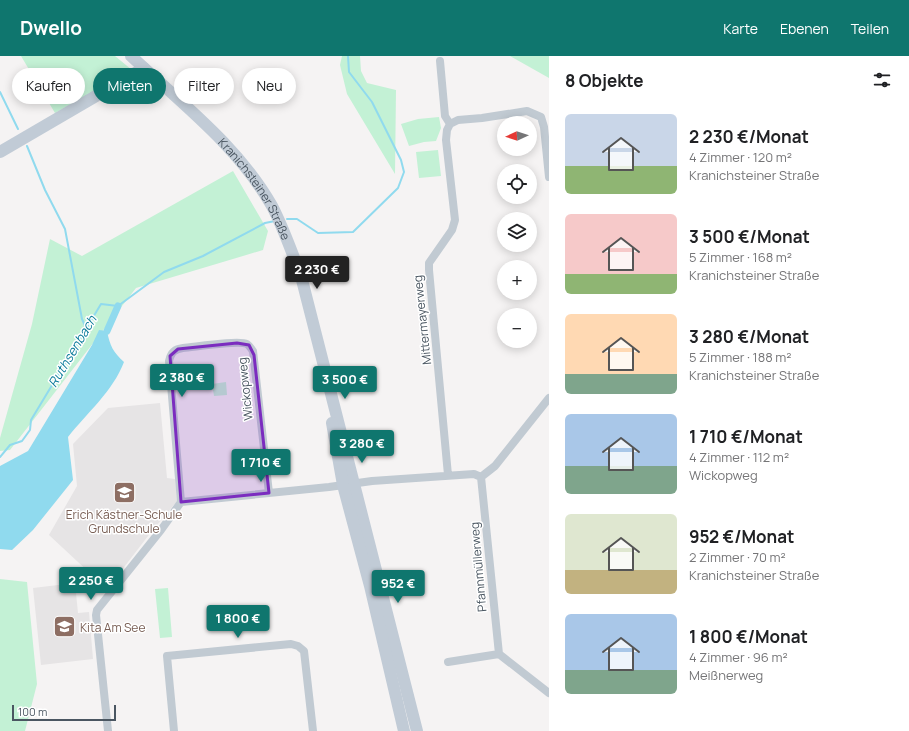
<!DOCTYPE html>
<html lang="de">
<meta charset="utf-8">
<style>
:root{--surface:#fff;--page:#f6f6f6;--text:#202124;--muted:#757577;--accent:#0f766e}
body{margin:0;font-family:Manrope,sans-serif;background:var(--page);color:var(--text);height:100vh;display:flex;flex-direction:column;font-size:15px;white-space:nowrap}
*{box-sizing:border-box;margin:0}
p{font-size:13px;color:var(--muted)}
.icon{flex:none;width:22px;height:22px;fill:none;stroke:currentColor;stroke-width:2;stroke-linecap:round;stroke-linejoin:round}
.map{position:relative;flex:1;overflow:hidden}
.sheet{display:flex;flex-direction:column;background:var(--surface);width:360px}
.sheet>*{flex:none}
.guide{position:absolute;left:12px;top:12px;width:380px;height:36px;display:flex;gap:8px}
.needle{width:26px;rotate:267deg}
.buttons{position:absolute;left:497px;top:60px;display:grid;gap:8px}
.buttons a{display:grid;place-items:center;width:40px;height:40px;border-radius:50%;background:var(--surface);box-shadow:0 2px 10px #0003;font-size:20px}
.scale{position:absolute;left:12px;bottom:10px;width:104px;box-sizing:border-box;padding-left:4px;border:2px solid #4a5661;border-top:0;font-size:11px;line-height:14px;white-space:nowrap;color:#4a5661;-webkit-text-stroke:3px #fff;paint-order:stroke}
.price{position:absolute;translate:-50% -34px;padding:0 9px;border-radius:4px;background:var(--accent);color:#fff;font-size:13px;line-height:26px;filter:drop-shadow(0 1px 2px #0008)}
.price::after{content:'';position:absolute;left:50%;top:24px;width:12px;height:9px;margin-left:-6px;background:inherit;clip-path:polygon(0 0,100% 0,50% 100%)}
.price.selected{background:#222;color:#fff}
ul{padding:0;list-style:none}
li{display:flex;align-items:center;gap:12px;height:100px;padding:0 16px}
li span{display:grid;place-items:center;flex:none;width:112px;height:80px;border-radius:6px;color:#555}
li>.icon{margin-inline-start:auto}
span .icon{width:48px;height:48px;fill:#fffc;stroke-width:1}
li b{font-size:17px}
h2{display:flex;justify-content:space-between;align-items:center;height:48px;padding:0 16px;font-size:17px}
.chip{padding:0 14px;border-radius:18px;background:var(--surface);box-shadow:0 2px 10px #0003;font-size:14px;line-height:36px}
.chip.selected{background:var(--accent);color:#fff}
header{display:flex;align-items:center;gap:24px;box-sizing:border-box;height:56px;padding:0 20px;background:var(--accent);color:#fff}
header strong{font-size:19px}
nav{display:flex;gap:22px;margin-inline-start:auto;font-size:14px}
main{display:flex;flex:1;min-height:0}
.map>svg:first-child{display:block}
.education{fill:#e6e4e5}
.green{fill:#c3f1d5}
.water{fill:#90daee}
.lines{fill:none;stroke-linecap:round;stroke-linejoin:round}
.stream{stroke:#90daee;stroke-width:2}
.canal{stroke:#90daee;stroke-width:7}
.street{stroke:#c1cad2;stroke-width:8}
.secondary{stroke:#c1cbd6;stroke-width:12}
.marked{fill:#7b2cbf;fill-opacity:0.2;stroke:#7b2cbf;stroke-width:3;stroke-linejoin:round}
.labels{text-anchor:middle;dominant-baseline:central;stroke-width:3;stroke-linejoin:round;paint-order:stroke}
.street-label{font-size:12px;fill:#4a5661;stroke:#fff}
.education-label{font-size:12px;fill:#785e54;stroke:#fff}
.water-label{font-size:13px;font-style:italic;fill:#0c7c9b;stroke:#fff}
</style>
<header>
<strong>Dwello</strong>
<nav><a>Karte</a><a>Ebenen</a><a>Teilen</a></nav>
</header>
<main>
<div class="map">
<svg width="549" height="675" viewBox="0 0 549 675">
<rect width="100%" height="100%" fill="#f5f3f3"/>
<!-- education -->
<path class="education" d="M 160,347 L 167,422 L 175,423 L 177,445 L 148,480 L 111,528 L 92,519 L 49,479 L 77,430 L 73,388 L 108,352 Z
M 75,527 L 78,557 L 89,556 L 93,603 L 41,609 L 33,532 Z"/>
<!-- green -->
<path class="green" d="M 21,0 L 115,0 L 132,14 L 55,57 Z
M 342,0 L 360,0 L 361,15 L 367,27 L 396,34 L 395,118 L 347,38 L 340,9 Z
M 510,0 L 549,0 L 549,22 Z
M 439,61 L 441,72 L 436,85 L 424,86 L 409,90 L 401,68 L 418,63 Z
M 438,94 L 441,120 L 419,122 L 416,96 Z
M 233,115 L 268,175 L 263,194 L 136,232 L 10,394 L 0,395 L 0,382 L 32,268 L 50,183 L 82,200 Z
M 226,326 L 227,339 L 214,340 L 212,328 Z
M 0,523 L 27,526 L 37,628 L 25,675 L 0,675 Z
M 168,532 L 172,581 L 160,582 L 155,533 Z"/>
<!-- water -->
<path class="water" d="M 99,274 L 107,275 C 110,290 113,296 124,306 C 113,335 87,357 68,381 L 73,424 L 33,474 L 12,494 L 0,493 L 0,410 L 28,395 L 92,289 Z"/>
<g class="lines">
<!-- stream -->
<path class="stream" d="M 0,36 L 18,73
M 27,90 L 45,134 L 65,173 L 82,263 L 86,272
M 287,163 L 297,163 L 318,177 L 353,176 L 398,132 L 404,116 L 401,104 L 372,46 L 349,16 L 348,0
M 0,401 L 10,389 L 22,385 L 30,374 L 31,364 L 101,248 L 118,250 L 164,216 L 203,200 L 265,167 L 275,165"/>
<!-- canal -->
<path class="canal" d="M 107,275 L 118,250"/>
<!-- street -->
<path class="street" d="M 440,5 L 445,60 L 450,68
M 448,419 L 429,214 L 429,207 L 452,174 L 455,164 L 446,84 L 447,74 L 450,68 L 458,64 L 482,62 L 527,55 L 541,61 L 544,71 L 549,121
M 481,421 L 499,598 L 549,637
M 481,421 L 495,410 L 549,342
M 181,446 L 169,305 C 171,296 175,293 183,292 C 195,291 239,284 247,288 C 250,290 251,293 253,295 L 269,437
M 448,606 L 499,598
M 108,675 L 96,559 L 97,554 L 161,474 L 181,446 L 329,431 L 372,425 L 474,418 L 481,421
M 174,675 L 167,600 L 291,588 L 298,590 L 304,595 L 313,675"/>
<!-- secondary -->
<g class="secondary">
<path id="s1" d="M 131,0 C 181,47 238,90 272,150 C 284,173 292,197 301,220 L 417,675"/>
<path d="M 0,96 L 144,12"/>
<path d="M 332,367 L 343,429 L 370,530 L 404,675"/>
</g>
</g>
<!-- marked area -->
<path class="marked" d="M 237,287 L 249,289 L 254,299 L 269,437 L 181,446 L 170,300 L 178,293 Z"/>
<!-- icons -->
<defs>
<symbol id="school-square" viewBox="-11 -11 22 22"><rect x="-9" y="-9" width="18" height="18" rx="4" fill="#8d6e63" stroke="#fff"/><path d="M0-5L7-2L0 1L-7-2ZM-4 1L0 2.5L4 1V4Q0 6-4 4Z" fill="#fff"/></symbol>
</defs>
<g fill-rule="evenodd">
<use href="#school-square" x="112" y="424" width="25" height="25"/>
<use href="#school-square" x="52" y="558" width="25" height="25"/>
</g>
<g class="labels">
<!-- street labels -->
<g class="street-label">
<text stroke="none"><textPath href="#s1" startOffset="183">Kranichsteiner Straße</textPath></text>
<text transform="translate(422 264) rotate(-96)">Mittermayerweg</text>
<text transform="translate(245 333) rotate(-96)">Wickopweg</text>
<text transform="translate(478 511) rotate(-95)">Pfannmüllerweg</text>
</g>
<!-- education labels -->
<g class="education-label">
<text x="124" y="458">Erich Kästner-Schule<tspan x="124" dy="14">Grundschule</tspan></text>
<text x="80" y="571" text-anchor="start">Kita Am See</text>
</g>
<!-- water labels -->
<g class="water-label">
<text transform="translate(72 295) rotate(-59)">Ruthsenbach</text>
</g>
</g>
</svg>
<div class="buttons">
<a><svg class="needle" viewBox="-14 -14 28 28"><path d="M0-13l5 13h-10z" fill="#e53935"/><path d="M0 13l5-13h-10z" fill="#757577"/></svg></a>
<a><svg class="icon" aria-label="locate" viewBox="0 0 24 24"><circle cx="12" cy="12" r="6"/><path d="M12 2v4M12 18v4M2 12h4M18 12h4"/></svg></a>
<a><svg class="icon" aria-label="layers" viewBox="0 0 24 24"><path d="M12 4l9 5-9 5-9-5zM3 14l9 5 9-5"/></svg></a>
<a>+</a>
<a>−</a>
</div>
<div class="scale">100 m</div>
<b class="price selected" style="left:317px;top:234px">2 230 €</b>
<b class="price" style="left:182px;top:342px">2 380 €</b>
<b class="price" style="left:345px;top:344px">3 500 €</b>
<b class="price" style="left:362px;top:408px">3 280 €</b>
<b class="price" style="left:261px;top:427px">1 710 €</b>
<b class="price" style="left:91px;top:545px">2 250 €</b>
<b class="price" style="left:398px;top:548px">952 €</b>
<b class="price" style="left:238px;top:583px">1 800 €</b>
<div class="guide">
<a class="chip">Kaufen</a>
<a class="chip selected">Mieten</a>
<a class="chip">Filter</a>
<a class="chip">Neu</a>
</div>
</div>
<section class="sheet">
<h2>8 Objekte<svg class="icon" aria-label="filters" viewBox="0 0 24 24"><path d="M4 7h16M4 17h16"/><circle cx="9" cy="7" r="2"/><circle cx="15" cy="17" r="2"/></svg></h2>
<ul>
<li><span style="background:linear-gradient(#c9d6e8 65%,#8fb573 0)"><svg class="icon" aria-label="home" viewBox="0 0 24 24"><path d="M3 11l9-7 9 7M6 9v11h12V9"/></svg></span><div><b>2 230 €/Monat</b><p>4 Zimmer · 120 m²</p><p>Kranichsteiner Straße</p></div></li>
<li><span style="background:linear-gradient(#f6c9c9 75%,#8fb573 0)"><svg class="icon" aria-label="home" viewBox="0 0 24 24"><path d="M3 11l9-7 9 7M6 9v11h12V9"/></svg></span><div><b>3 500 €/Monat</b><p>5 Zimmer · 168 m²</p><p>Kranichsteiner Straße</p></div></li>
<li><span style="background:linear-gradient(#ffd9b3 75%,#7fa58c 0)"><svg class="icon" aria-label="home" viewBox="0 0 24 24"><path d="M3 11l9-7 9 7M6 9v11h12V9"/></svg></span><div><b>3 280 €/Monat</b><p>5 Zimmer · 188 m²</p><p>Kranichsteiner Straße</p></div></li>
<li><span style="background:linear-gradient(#a9c7e8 65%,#7fa58c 0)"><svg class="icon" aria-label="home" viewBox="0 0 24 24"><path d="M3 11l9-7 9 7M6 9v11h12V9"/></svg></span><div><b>1 710 €/Monat</b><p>4 Zimmer · 112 m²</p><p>Wickopweg</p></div></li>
<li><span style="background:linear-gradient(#dfe7d0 70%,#c2b280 0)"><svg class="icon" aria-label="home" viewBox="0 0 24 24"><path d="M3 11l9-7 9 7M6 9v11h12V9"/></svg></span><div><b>952 €/Monat</b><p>2 Zimmer · 70 m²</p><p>Kranichsteiner Straße</p></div></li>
<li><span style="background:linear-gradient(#a9c7e8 70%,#7fa58c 0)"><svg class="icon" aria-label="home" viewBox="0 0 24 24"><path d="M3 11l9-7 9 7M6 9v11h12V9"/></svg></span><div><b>1 800 €/Monat</b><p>4 Zimmer · 96 m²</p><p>Meißnerweg</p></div></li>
</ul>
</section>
</main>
